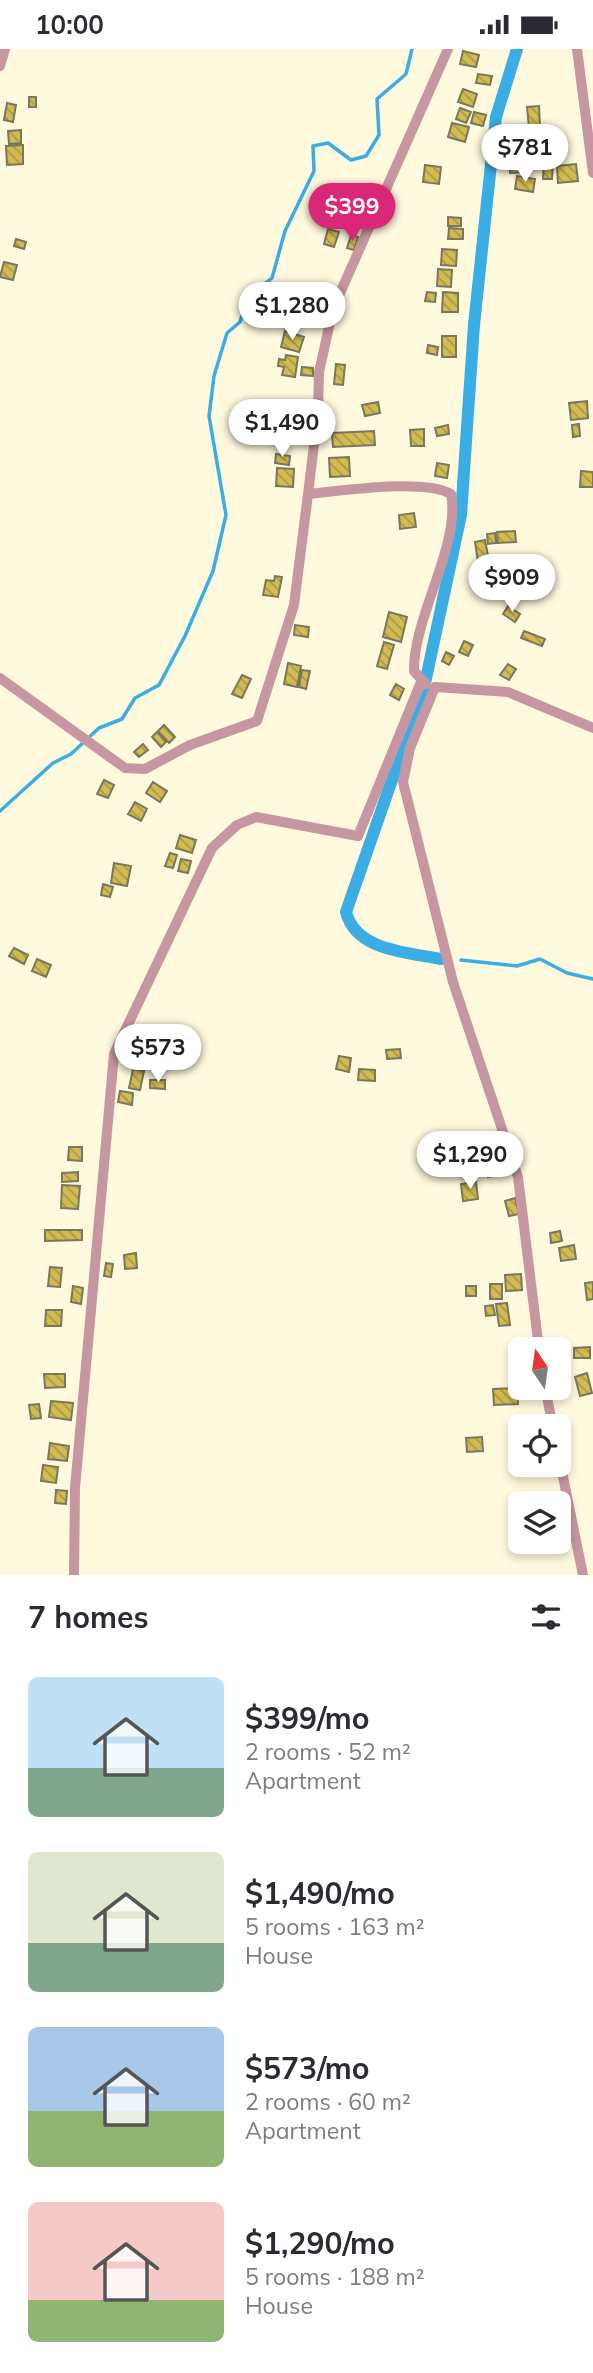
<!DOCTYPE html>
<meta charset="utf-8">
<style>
:root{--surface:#fff;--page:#f2f2f3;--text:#2b2b33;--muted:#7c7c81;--accent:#db2777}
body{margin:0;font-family:Mulish,sans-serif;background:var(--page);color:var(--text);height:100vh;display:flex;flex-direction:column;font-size:26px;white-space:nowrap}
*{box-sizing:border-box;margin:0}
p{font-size:23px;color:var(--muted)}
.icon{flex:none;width:38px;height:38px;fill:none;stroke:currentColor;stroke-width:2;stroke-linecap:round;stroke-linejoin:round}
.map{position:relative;height:1526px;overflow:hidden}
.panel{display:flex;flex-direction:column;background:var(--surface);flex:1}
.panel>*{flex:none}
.needle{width:46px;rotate:347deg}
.fabs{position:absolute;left:508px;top:1288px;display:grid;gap:14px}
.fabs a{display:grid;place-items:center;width:63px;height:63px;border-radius:10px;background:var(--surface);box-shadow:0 4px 10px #0003;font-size:35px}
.price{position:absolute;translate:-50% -60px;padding:0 16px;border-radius:24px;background:#fff;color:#222;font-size:23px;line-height:46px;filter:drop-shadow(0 2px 4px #0008)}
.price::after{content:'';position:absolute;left:50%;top:42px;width:21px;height:16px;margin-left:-10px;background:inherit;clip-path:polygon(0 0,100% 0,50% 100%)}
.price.on{background:var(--accent);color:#fff}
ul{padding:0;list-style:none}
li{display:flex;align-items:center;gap:21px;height:175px;padding:0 28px}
li span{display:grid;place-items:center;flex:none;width:196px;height:140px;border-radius:10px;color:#555}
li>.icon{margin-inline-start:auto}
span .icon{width:84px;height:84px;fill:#fffc;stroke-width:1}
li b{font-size:30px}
h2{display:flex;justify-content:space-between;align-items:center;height:84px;padding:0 28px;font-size:30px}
.status{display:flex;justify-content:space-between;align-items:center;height:49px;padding:0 35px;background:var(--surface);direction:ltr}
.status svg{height:19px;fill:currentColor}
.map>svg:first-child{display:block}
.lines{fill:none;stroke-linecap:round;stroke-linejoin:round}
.stream{stroke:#3bade5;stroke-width:3.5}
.canal{stroke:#3bade5;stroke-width:12}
.building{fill:url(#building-back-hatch);stroke:#7b765e;stroke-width:2}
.street{stroke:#c697a0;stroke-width:10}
</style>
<div class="status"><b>10:00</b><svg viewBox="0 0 49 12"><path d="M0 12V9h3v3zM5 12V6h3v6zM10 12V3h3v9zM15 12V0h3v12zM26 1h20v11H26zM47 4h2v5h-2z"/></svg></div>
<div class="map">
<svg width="593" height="1526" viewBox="0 0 593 1526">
<defs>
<pattern id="building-back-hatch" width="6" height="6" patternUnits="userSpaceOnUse" patternTransform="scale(1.75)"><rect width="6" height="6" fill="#d2bc51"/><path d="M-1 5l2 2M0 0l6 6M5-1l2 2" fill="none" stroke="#ab9943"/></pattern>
</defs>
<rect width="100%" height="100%" fill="#fff9de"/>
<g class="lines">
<!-- stream -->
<path class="stream" d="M 0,762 L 53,714 L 71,705 L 99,679 L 122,670 L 135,649 L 159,636 L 185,587 L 213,522 L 226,466 L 209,367 L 214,327 L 227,284 L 240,273 L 248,248 L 272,229 L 285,182 L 314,122 L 313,97 L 328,94 L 351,111 L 366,107 L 379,86 L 377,50 L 406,25 L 412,0
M 461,911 L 517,917 L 540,910 L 567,924 L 593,930"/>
<!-- canal -->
<path class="canal" d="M 441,910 C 407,903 356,902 346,863 L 424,639 L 461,466 L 474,276 L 496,68 L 517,0"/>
</g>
<!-- building -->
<path class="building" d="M 463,2 L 479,6 L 476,18 L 460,15 Z
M 478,25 L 492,27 L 490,36 L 476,34 Z
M 463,40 L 477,45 L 473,58 L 458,53 Z
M 29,48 L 36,48 L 36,58 L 29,58 Z
M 7,54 L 16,56 L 13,73 L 4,71 Z
M 539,57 L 540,78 L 529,79 L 527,58 Z
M 460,59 L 471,63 L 466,74 L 456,70 Z
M 474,63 L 486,66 L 483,77 L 471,74 Z
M 452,74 L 469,78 L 465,93 L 448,88 Z
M 21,81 L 21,94 L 9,95 L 8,82 Z
M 516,82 L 534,83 L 533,94 L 515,93 Z
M 23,96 L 23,115 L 7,116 L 6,97 Z
M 527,110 L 527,123 L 510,124 L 510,111 Z
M 544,113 L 553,113 L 552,130 L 543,130 Z
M 576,115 L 578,132 L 558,134 L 557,117 Z
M 425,116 L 441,118 L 439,135 L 423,133 Z
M 517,127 L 535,130 L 533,143 L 515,140 Z
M 448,168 L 461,169 L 461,177 L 448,177 Z
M 449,179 L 463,180 L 463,190 L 448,190 Z
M 328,180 L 339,183 L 334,198 L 324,195 Z
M 351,186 L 358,188 L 354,201 L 347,199 Z
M 16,190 L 26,193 L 24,200 L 14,197 Z
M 442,200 L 457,201 L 456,217 L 441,216 Z
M 4,213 L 17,216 L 13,231 L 0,228 Z
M 438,220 L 452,221 L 451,238 L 437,237 Z
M 427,243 L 436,244 L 435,253 L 425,252 Z
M 443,243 L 458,244 L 458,263 L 442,263 Z
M 285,282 L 304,288 L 299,303 L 281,298 Z
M 442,287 L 456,287 L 456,308 L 442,308 Z
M 428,296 L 438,298 L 437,306 L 427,304 Z
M 286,306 L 298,308 L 295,328 L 282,326 L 284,318 L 278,317 L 279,310 L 285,311 Z
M 336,315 L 345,316 L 343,336 L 334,335 Z
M 302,318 L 313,319 L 313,327 L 301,326 Z
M 286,352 L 304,352 L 304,362 L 286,362 Z
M 587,352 L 588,369 L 571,371 L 569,354 Z
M 378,353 L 380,364 L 365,367 L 362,356 Z
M 579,375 L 580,387 L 573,388 L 572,376 Z
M 448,376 L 449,385 L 437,387 L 435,379 Z
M 424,380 L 424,397 L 411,397 L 410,381 Z
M 374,382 L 375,396 L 333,398 L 332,384 Z
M 276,405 L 290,407 L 289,416 L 275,414 Z
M 349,408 L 350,427 L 330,428 L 329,409 Z
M 437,414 L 449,416 L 447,429 L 435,427 Z
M 277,419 L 294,420 L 293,438 L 276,437 Z
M 581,422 L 593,423 L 593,438 L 580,438 Z
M 414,464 L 416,478 L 400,480 L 399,466 Z
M 515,482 L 516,493 L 498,494 L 497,483 Z
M 495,484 L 496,494 L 488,495 L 487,485 Z
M 485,491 L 489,512 L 478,513 L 475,493 Z
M 497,520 L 507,521 L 507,531 L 496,530 Z
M 275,527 L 282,528 L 278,548 L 263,546 L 266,531 L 274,532 Z
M 508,557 L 520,565 L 515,573 L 503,565 Z
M 389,563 L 407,568 L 401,593 L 383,588 Z
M 295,576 L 309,578 L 308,588 L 294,586 Z
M 524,582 L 545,590 L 542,597 L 521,589 Z
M 464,592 L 473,596 L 468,607 L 459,603 Z
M 384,593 L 394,596 L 387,620 L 377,617 Z
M 446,603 L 454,607 L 449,616 L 442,612 Z
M 288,614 L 301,617 L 297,638 L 284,635 Z
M 508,615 L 516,620 L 509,631 L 500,626 Z
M 302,621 L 310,622 L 306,640 L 299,638 Z
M 242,626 L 251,630 L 242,649 L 232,645 Z
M 396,635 L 404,640 L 399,651 L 390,646 Z
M 164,676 L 175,688 L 169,694 L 158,682 Z
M 157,683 L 166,693 L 161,698 L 152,688 Z
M 143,695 L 148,701 L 139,708 L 134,703 Z
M 104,731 L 114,736 L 108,749 L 97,745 Z
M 153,733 L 167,742 L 160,753 L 146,744 Z
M 135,753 L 147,760 L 141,772 L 128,765 Z
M 180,786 L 196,791 L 192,804 L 176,799 Z
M 170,804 L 177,806 L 173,819 L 165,817 Z
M 181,810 L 191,812 L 188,824 L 178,822 Z
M 114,814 L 131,817 L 127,837 L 111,834 Z
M 103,835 L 113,838 L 110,848 L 101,846 Z
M 14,899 L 28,906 L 24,915 L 9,907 Z
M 37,910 L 51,916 L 46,928 L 32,922 Z
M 400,1000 L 401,1009 L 387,1010 L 386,1001 Z
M 339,1007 L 351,1009 L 349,1023 L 336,1020 Z
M 133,1020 L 144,1022 L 140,1041 L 129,1039 Z
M 359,1020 L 375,1021 L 375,1032 L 358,1031 Z
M 150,1031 L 165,1031 L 165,1040 L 150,1039 Z
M 120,1042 L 133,1044 L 132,1056 L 118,1053 Z
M 474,1094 L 477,1106 L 462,1110 L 459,1098 Z
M 69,1098 L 82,1098 L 82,1112 L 68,1111 Z
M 499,1112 L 501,1125 L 488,1128 L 485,1115 Z
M 78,1123 L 78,1132 L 62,1133 L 62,1124 Z
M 476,1133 L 478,1150 L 463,1152 L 461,1135 Z
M 62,1136 L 80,1137 L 78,1160 L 61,1159 Z
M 515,1149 L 519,1165 L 509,1167 L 505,1152 Z
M 45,1181 L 82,1181 L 82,1191 L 45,1192 Z
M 560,1182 L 562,1192 L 551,1194 L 550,1184 Z
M 574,1196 L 576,1210 L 561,1212 L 559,1199 Z
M 136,1204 L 137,1219 L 125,1220 L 124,1206 Z
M 106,1214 L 113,1215 L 111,1228 L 104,1227 Z
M 50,1218 L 62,1219 L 60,1238 L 48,1237 Z
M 521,1225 L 522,1241 L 506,1242 L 505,1226 Z
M 593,1233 L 593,1250 L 587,1251 L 585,1234 Z
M 490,1235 L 502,1235 L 502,1250 L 490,1250 Z
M 73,1237 L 83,1239 L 81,1255 L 71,1253 Z
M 466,1237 L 476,1237 L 476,1247 L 466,1247 Z
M 507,1254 L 510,1276 L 499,1277 L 496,1255 Z
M 493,1256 L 495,1266 L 486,1267 L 485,1257 Z
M 46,1261 L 62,1261 L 61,1277 L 45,1277 Z
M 590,1298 L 590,1309 L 574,1309 L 574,1299 Z
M 566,1315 L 568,1325 L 559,1327 L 558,1316 Z
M 587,1324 L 592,1344 L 580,1347 L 575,1328 Z
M 44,1325 L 65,1325 L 65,1338 L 45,1339 Z
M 517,1339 L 518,1355 L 494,1356 L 493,1340 Z
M 51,1352 L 73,1354 L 71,1371 L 49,1368 Z
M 39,1355 L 41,1369 L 31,1370 L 29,1356 Z
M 529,1368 L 531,1377 L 518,1379 L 516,1370 Z
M 482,1388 L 483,1402 L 467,1403 L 466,1389 Z
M 50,1394 L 69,1397 L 67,1412 L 48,1410 Z
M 43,1416 L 58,1418 L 56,1434 L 41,1432 Z
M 56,1441 L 67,1442 L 66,1455 L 55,1454 Z"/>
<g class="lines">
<!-- street -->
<path class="street" d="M 577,0 L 593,124
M 0,17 L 5,0
M 0,629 L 125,719 L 145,720 L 190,696 L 257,672 L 294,556 L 308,445
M 426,635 L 414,622 C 413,568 461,496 451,445 C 423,429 342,442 308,445 L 318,363 L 319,323 L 333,260 L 448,0
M 539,1300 L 518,1128 L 453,933 L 403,733 L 410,699 L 435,638 L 508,643 L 593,679
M 545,1339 L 553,1377
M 558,1403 L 583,1526
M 74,1526 L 75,1439 L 114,1005 L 212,799 L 237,776 L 256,768 L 358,787 L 421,633"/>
</g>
</svg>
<div class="fabs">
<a><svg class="needle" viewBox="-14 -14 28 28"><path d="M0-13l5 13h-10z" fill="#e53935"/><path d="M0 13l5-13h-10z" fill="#7c7c81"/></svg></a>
<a><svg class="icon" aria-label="locate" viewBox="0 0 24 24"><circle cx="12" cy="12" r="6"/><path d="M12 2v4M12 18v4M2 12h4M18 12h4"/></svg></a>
<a><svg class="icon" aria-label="layers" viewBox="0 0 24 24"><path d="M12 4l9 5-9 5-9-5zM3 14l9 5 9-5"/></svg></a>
</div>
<b class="price" style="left:525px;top:135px">$781</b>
<b class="price on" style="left:352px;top:194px">$399</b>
<b class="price" style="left:292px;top:293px">$1,280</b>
<b class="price" style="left:282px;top:410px">$1,490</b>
<b class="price" style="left:512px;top:565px">$909</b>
<b class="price" style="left:158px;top:1035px">$573</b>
<b class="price" style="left:470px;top:1142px">$1,290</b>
</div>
<section class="panel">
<h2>7 homes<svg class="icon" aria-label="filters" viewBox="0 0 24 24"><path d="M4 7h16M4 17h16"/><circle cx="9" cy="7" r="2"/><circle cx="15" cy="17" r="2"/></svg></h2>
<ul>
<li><span style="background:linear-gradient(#bfe0f5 65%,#7fa58c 0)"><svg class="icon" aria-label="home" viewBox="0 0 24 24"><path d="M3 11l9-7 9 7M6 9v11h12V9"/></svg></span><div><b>$399/mo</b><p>2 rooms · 52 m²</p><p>Apartment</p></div></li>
<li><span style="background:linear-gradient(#dfe7d0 65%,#7fa58c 0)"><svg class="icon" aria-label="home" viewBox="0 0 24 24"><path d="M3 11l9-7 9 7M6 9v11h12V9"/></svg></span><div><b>$1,490/mo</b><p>5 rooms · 163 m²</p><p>House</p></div></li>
<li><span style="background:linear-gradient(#a9c7e8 60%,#8fb573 0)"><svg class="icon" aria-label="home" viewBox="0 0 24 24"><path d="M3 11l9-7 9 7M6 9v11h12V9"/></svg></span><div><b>$573/mo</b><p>2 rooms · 60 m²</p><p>Apartment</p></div></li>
<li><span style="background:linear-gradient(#f6c9c9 70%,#8fb573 0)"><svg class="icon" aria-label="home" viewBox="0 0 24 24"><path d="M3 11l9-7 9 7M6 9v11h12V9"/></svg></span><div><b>$1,290/mo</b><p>5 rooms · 188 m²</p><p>House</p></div></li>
</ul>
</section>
